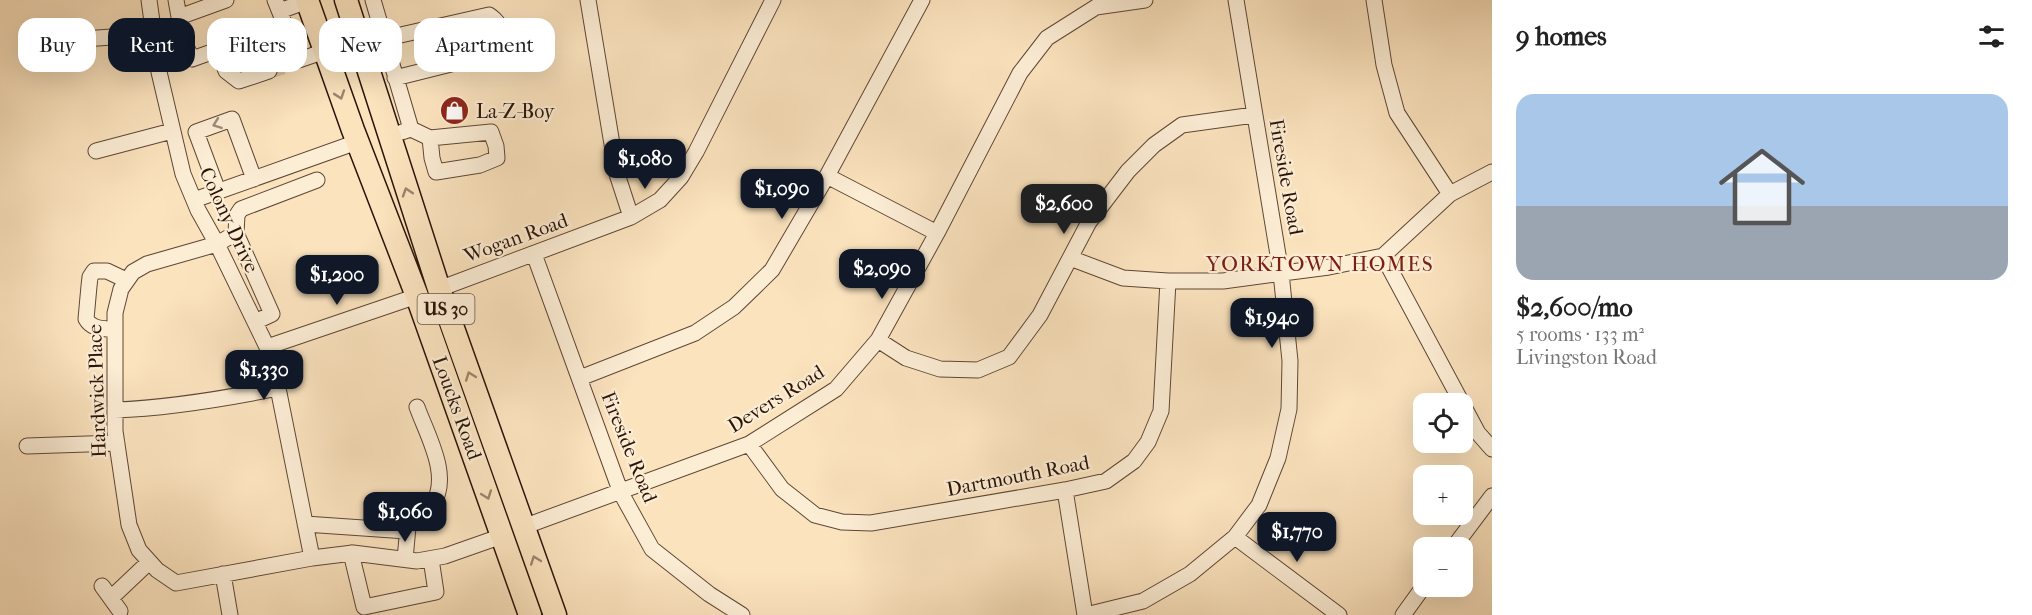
<!DOCTYPE html>
<meta charset="utf-8">
<style>
:root{--surface:#fff;--page:#f6f6f6;--text:#222;--muted:#767676;--accent:#111827}
body{margin:0;font-family:"IM FELL French Canon",serif;background:var(--page);color:var(--text);height:100vh;display:flex;flex-direction:column;font-size:22px;white-space:nowrap}
*{box-sizing:border-box;margin:0}
p{font-size:20px;color:var(--muted)}
.icon{flex:none;width:33px;height:33px;fill:none;stroke:currentColor;stroke-width:2;stroke-linecap:round;stroke-linejoin:round}
.map{position:relative;flex:1;overflow:hidden}
.side{display:flex;flex-direction:column;background:var(--surface);width:540px}
.side>*{flex:none}
.guide{position:absolute;left:18px;top:18px;width:570px;height:54px;display:flex;gap:12px}
.buttons{position:absolute;left:1413px;top:393px;display:grid;gap:12px}
.buttons a{display:grid;place-items:center;width:60px;height:60px;border-radius:12px;background:var(--surface);box-shadow:0 6px 24px #0002;font-size:30px}
.price{position:absolute;translate:-50% -51px;padding:0 14px;border-radius:12px;background:var(--accent);color:#fff;font-size:20px;line-height:39px;filter:drop-shadow(0 2px 3px #0008)}
.price::after{content:'';position:absolute;left:50%;top:36px;width:18px;height:14px;margin-left:-9px;background:inherit;clip-path:polygon(0 0,100% 0,50% 100%)}
.price.active{background:#222;color:#fff}
ul{padding:0;list-style:none}
li{display:grid;align-content:center;gap:12px;height:318px;padding:0 24px}
li span{display:grid;place-items:center;height:186px;border-radius:18px;color:#555}
li>.icon{margin-inline-start:auto}
span .icon{width:108px;height:108px;fill:#fffc;stroke-width:1}
li b{font-size:26px}
h2{display:flex;justify-content:space-between;align-items:center;height:72px;padding:0 24px;font-size:26px}
.chip{padding:0 21px;border-radius:18px;background:var(--surface);box-shadow:0 6px 24px #0002;font-size:21px;line-height:54px}
.chip.active{background:var(--accent);color:#fff}
main{display:flex;flex:1;min-height:0}
.map>svg:first-child{display:block}
.lines{fill:none;stroke-linecap:round;stroke-linejoin:round}
.minor-tunnel{stroke:#dcc4a3;stroke-width:15;stroke-dasharray:15 8;stroke-linecap:butt}
.minor-casing{stroke:#5e4735;stroke-width:17}
.highway-casing{stroke:#2a1307;stroke-width:25}
.minor{stroke:#fcedd5;stroke-width:15}
.highway{stroke:#fbe3be;stroke-width:22}
.oneway{stroke:#9d856c}
.oneway2{stroke:#9e8b78}
.labels{text-anchor:middle;dominant-baseline:central;stroke-width:4.5;stroke-linejoin:round;paint-order:stroke}
.shield{fill:#fcedd5;stroke:#695445;stroke-width:1.5}
.shield-label{font-size:18px;font-weight:bold;fill:#2a1307}
.poi-label{font-size:20px;fill:#2a1307;stroke:#fcedd5;text-anchor:start}
.street-label{font-size:20px;fill:#2a1307;stroke:#fcedd5}
.neighbourhood-label{font-size:21px;letter-spacing:1.5px;fill:#7a1f14;stroke:#fcedd5}
</style>
<main>
<div class="map">
<svg width="1492" height="615" viewBox="0 0 1492 615">
<rect width="100%" height="100%" fill="#fbe3be"/>
<filter id="stains"><feTurbulence type="fractalNoise" baseFrequency=".00333" numOctaves="4"/><feColorMatrix values="0 0 0 0 .2 0 0 0 0 .09 0 0 0 0 .02 0 0 0 .5 -.17"/></filter>
<radialGradient id="worn" r=".72"><stop offset=".6" stop-color="#630" stop-opacity="0"/><stop offset="1" stop-color="#630" stop-opacity=".3"/></radialGradient>
<g class="lines">
<!-- minor-tunnel -->
<path class="minor-tunnel" d="M 259,58 L 281,50
M 269,71 L 286,66"/>
<defs>
<path id="minor" d="M 149,0 L 159,72 L 183,174 L 198,210 L 217,244 L 267,347 L 279,393 L 312,558
M 176,0 L 179,17
M 226,0 L 179,17 L 185,44 L 192,59 L 285,26
M 275,0 L 299,60 L 325,51
M 373,0 L 411,129 L 402,132
M 588,0 L 617,174 L 631,217
M 1374,0 L 1384,65 L 1397,113 L 1450,194
M 280,11 L 307,1
M 383,39 L 489,15 C 506,26 506,46 487,55 L 395,78
M 70,40 L 153,34
M 247,45 L 235,49 L 232,54 L 235,63 L 238,65 L 259,58
M 218,50 L 226,71 L 239,81 L 269,71
M 411,129 L 430,138 L 491,132 L 496,146 L 497,158 L 480,165 L 436,172 L 432,158 L 430,138
M 96,151 L 172,131
M 827,176 L 937,233
M 218,191 L 196,132 L 232,119 L 254,179
M 194,200 L 357,142
M 236,233 L 217,244 L 147,264 L 133,272 L 121,289 L 115,313 L 115,431 L 129,525 L 139,550 L 157,570 L 176,583 L 312,558 L 353,553 L 417,561 L 445,556 L 502,536
M 534,254 L 621,493 L 652,549 L 709,594 L 742,615
M 1383,256 L 1478,433 L 1492,449
M 1070,258 L 1123,278 L 1168,281 L 1223,281 L 1329,267 L 1383,256 L 1450,194 L 1492,172
M 439,289 L 631,217 L 660,200 L 681,177 L 696,152 L 773,0
M 255,322 L 272,314 L 236,233 L 237,215 L 241,209 L 317,180
M 115,330 C 104,328 92,330 86,319 L 89,286 L 90,277 L 94,271 L 107,271 L 126,280
M 878,340 L 906,358 L 940,369 L 978,370 L 1009,357 L 1040,315 L 1089,222 L 1128,171 L 1154,145 L 1182,125 L 1254,115
M 267,347 L 417,296
M 580,378 L 695,333 L 734,307 L 772,270 L 827,176 L 922,0
M 115,410 C 170,408 223,399 278,388
M 749,444 L 782,489 L 815,515 L 842,522 L 871,523 L 1065,490 L 1106,481 L 1134,461 L 1148,442 L 1161,411 L 1168,281
M 27,446 L 117,443
M 1065,490 L 1085,615
M 305,524 L 407,531
M 523,527 L 749,444 L 836,389 L 878,340 L 937,233 L 1020,73 L 1047,38 L 1096,7 L 1145,0
M 1235,537 L 1339,615
M 1453,548 L 1492,496
M 351,553 L 364,607 L 436,592 L 431,559
M 405,559 L 408,527 C 416,520 426,514 432,505 C 452,477 427,435 417,407
M 223,574 L 230,615
M 102,586 L 120,611
M 111,598 L 149,562
M 1086,615 L 1143,601 L 1190,574 L 1235,537 L 1259,505 L 1278,458 L 1289,409 L 1290,361 L 1281,273 L 1236,0
M 1403,615 L 1424,586"/>
<path id="highway" d="M 307,0 L 353,130 L 417,296 L 530,615
M 346,0 L 439,289 L 555,615"/>
</defs>
<!-- minor casing -->
<use href="#minor" class="minor-casing"/>
<!-- highway casing -->
<use href="#highway" class="highway-casing"/>
<!-- minor -->
<use href="#minor" class="minor"/>
<!-- highway -->
<use href="#highway" class="highway"/>
</g>
<!-- one-way arrows -->
<defs><path id="oneway-chevron" d="M-2-3.5L2.5 0L-2 3.5" fill="none" stroke-width="1.6" stroke-linecap="round" stroke-linejoin="round" transform="scale(1.5)"/></defs>
<g class="oneway">
<use href="#oneway-chevron" transform="translate(340 95) rotate(71)"/>
<use href="#oneway-chevron" transform="translate(407 192) rotate(-108)"/>
<use href="#oneway-chevron" transform="translate(470 376) rotate(-110)"/>
<use href="#oneway-chevron" transform="translate(487 495) rotate(70)"/>
<use href="#oneway-chevron" transform="translate(535 560) rotate(-110)"/>
</g>
<use class="oneway2" href="#oneway-chevron" transform="translate(217 124) rotate(160)"/>
<!-- icons -->
<defs>
<symbol id="shop-disc" viewBox="-11 -11 22 22"><circle r="9.5" fill="#8f2418" stroke="#fcedd5"/><path d="M-5-2.5h2.3a2.7 3.5 0 0 1 5.4 0H5L5.5 6h-11ZM-1.5-2.5h3a1.5 2.3 0 0 0-3 0Z" fill="#fff"/></symbol>
</defs>
<g fill-rule="evenodd">
<use href="#shop-disc" x="438" y="94" width="33" height="33"/>
</g>
<g class="labels">
<!-- shield labels -->
<rect class="shield" x="417.5" y="294" width="57" height="30" rx="4.5"/>
<g class="shield-label">
<text x="446" y="309">US 30</text>
</g>
<!-- poi labels -->
<g class="poi-label">
<text x="476" y="111">La-Z-Boy</text>
</g>
<!-- street labels -->
<g class="street-label">
<text transform="translate(1286 177) rotate(80)">Fireside Road</text>
<text transform="translate(229 220) rotate(65)">Colony Drive</text>
<text transform="translate(516 238) rotate(-20)">Wogan Road</text>
<text transform="translate(97 391) rotate(-92)">Hardwick Place</text>
<text transform="translate(776 399) rotate(-32)">Devers Road</text>
<text transform="translate(457 408) rotate(70)">Loucks Road</text>
<text transform="translate(629 447) rotate(68)">Fireside Road</text>
<text transform="translate(1018 476) rotate(-11)">Dartmouth Road</text>
</g>
<!-- neighbourhood labels -->
<g class="neighbourhood-label">
<text x="1320" y="264">YORKTOWN HOMES</text>
</g>
</g>
<rect width="100%" height="100%" filter="url(#stains)"/>
<rect width="100%" height="100%" fill="url(#worn)"/>
</svg>
<div class="buttons">
<a><svg class="icon" aria-label="locate" viewBox="0 0 24 24"><circle cx="12" cy="12" r="6"/><path d="M12 2v4M12 18v4M2 12h4M18 12h4"/></svg></a>
<a>+</a>
<a>−</a>
</div>
<b class="price" style="left:645px;top:190px">$1,080</b>
<b class="price" style="left:782px;top:220px">$1,090</b>
<b class="price active" style="left:1064px;top:235px">$2,600</b>
<b class="price" style="left:882px;top:300px">$2,090</b>
<b class="price" style="left:337px;top:306px">$1,200</b>
<b class="price" style="left:1272px;top:349px">$1,940</b>
<b class="price" style="left:264px;top:401px">$1,330</b>
<b class="price" style="left:405px;top:543px">$1,060</b>
<b class="price" style="left:1297px;top:563px">$1,770</b>
<div class="guide">
<a class="chip">Buy</a>
<a class="chip active">Rent</a>
<a class="chip">Filters</a>
<a class="chip">New</a>
<a class="chip">Apartment</a>
</div>
</div>
<section class="side">
<h2>9 homes<svg class="icon" aria-label="filters" viewBox="0 0 24 24"><path d="M4 7h16M4 17h16"/><circle cx="9" cy="7" r="2"/><circle cx="15" cy="17" r="2"/></svg></h2>
<ul>
<li><span style="background:linear-gradient(#a9c7e8 60%,#9aa5b1 0)"><svg class="icon" aria-label="home" viewBox="0 0 24 24"><path d="M3 11l9-7 9 7M6 9v11h12V9"/></svg></span><div><b>$2,600/mo</b><p>5 rooms · 133 m²</p><p>Livingston Road</p></div></li>
</ul>
</section>
</main>
